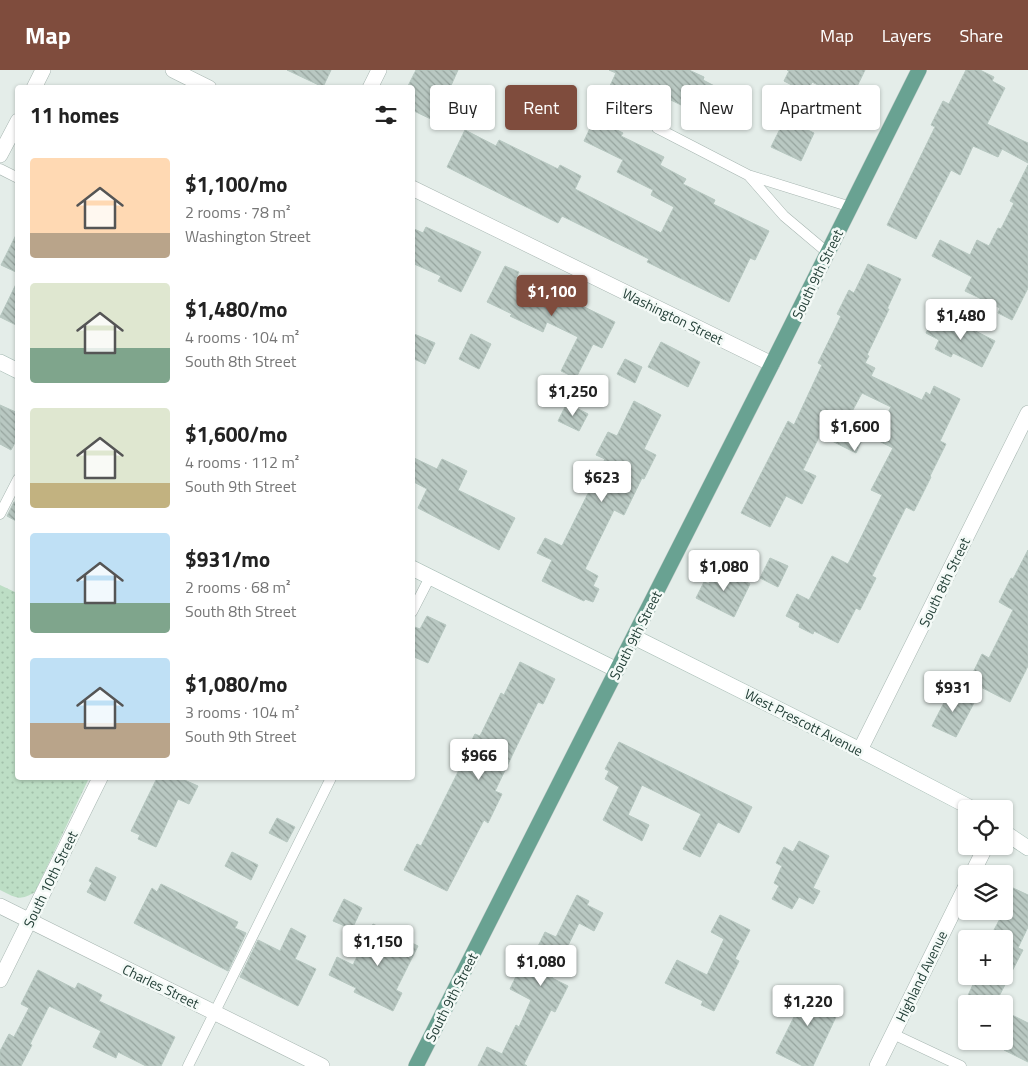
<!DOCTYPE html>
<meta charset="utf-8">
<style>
:root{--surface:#fff;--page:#f2f2f2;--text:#222;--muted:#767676;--accent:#7f4c3d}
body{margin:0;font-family:"Titillium Web",sans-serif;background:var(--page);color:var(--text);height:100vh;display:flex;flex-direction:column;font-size:19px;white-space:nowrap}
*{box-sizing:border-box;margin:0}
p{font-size:16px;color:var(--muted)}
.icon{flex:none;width:28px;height:28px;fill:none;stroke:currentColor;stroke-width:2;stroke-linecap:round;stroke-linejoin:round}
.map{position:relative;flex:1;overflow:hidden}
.panel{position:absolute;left:15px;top:15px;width:400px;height:695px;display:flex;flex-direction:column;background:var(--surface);border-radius:5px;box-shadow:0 1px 4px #0004}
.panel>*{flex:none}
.hud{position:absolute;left:430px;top:15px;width:475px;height:45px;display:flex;gap:10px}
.fabs{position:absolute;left:958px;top:730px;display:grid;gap:10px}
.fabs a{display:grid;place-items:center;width:55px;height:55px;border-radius:5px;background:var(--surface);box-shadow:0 1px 4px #0004;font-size:25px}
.price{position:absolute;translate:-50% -42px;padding:0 11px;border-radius:5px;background:#fff;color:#222;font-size:16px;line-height:32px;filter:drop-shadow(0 1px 2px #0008)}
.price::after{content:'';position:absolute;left:50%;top:30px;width:15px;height:11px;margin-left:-8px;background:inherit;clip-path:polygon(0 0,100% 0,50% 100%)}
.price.current{background:var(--accent);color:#fff}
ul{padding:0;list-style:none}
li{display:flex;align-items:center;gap:15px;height:125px;padding:0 15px}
li span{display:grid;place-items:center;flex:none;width:140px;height:100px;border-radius:5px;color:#555}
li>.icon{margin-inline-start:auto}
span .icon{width:60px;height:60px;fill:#fffc;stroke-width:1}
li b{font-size:21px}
h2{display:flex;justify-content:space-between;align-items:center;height:60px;padding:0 15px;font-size:21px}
.tag{padding:0 18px;border-radius:5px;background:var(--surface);box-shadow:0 1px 4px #0004;font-size:18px;line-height:45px}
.tag.current{background:var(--accent);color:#fff}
header{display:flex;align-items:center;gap:30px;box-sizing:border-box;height:70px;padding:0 25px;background:var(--accent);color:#fff}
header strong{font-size:24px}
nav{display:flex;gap:28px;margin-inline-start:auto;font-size:18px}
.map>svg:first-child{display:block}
.park{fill:url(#park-dots)}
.building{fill:url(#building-back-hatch);stroke:#b6c7c0}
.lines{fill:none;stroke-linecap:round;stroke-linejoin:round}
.lane-casing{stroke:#a6b5b0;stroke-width:11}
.street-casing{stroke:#a6b5b0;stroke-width:16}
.secondary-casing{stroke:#a2b9b1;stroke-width:16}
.primary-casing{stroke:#c1c9c7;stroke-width:16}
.lane{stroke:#fff;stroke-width:10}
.street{stroke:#fff;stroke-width:15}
.secondary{stroke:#fff;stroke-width:15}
.primary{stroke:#69a292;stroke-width:15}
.labels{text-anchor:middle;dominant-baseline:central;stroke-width:5;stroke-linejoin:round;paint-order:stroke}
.street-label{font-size:14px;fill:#233f37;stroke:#f4faf7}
</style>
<header>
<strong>Map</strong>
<nav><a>Map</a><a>Layers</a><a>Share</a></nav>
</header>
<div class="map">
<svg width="1028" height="996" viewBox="0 0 1028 996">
<defs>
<pattern id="park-dots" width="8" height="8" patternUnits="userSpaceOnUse" patternTransform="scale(1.25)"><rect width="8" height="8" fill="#bddec5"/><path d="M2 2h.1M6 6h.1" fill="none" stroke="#a2c0aa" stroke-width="1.8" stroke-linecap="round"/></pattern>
<pattern id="building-back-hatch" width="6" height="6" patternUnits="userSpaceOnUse" patternTransform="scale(1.25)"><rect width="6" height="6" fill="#b9c8c2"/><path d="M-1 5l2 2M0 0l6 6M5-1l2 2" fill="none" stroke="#96a49e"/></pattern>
</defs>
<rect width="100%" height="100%" fill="#e4ede9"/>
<!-- park -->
<path class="park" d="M 0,515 L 17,523 L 18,708 L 89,708 L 35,822 C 19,832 15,827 0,820 Z"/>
<!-- building -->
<path class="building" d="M 287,0 L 331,0 L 323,17 Z
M 416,0 L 458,0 L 435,51 L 412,40 L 412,18 L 407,18 Z
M 609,0 L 689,0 L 704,7 L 703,10 L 728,23 L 714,51 L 640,15 L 617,60 L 623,63 L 621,66 L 664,87 L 660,95 L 686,109 L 683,114 L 715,130 L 713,134 L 769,161 L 755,190 L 750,188 L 729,232 L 647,192 L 649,189 L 562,146 L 558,153 L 447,97 L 465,60 L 496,76 L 499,70 L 558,99 L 560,95 L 581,106 L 575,119 L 661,163 L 674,137 L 651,125 L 653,120 L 617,102 L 623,90 L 584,71 L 616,3 Z
M 787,0 L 865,0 L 850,31 L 812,12 L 807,23 L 784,11 L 789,1 Z
M 966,0 L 980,0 L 994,7 L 992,11 L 1005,18 L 987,54 L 1028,73 L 1028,93 L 1002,79 L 998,87 L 973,76 L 960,105 L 951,100 L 916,169 L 887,155 L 935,57 L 931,55 L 943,31 L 949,34 Z
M 785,49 L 814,63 L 801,91 L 771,77 Z
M 1028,95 L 1028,218 L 1012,250 L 998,243 L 1000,238 L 965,221 L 972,207 L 932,186 L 940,170 L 970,185 L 977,170 L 989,176 L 998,158 L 1001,159 L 1014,133 L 1010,131 Z
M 426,157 L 481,182 L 461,222 L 438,211 L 441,206 L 412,193 L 412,158 L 423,163 Z
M 18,161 L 18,203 L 1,195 Z
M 868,194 L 901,209 L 887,239 L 889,239 L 867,285 L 869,286 L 865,293 L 875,298 L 871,306 L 922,330 L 926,322 L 930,325 L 934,316 L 960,329 L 940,371 L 946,374 L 930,406 L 931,407 L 914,441 L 906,437 L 872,506 L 876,508 L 860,540 L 856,538 L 838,573 L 814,561 L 813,564 L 799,557 L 800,553 L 786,546 L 797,524 L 809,530 L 832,486 L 848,494 L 882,425 L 871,420 L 893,378 L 875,369 L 891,337 L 862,323 L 842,360 L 862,370 L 856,383 L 820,365 L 803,400 L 816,406 L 802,434 L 786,426 L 770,457 L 741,443 L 788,351 L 794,355 L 822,295 L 818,293 L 841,246 L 837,244 L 849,220 L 854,223 Z
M 505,196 L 519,202 L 515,210 L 570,236 L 572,231 L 615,252 L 602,278 L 593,274 L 576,308 L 561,301 L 578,267 L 547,252 L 543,262 L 510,246 L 512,244 L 487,232 Z
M 18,210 L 18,256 L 0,247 Z
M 934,247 L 947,253 L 950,248 L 995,271 L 982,297 L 953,283 L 951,287 L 935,279 L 939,270 L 926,263 Z
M 412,263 L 435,273 L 425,294 L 412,288 Z
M 471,264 L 491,274 L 479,299 L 459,289 Z
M 661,272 L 700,292 L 688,317 L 648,297 Z
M 625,289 L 642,297 L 635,313 L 617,304 Z
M 634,331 L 661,345 L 644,379 L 656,385 L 644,409 L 642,408 L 624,445 L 614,440 L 585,499 L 598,506 L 593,516 L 599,519 L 593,532 L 585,529 L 584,531 L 542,511 L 552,490 L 537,483 L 545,468 L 562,476 L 605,389 L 596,385 L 608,362 L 617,366 Z
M 567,333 L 588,344 L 579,361 L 558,351 Z
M 0,335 L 18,343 L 18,367 L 11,380 L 0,374 Z
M 412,387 L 437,399 L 442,389 L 467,401 L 458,420 L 515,448 L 499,480 L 418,438 L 427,419 L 412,411 Z
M 14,432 L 18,433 L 18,452 L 7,446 Z
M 1028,480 L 1028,596 L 1010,632 L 969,611 L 982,584 L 989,588 L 1013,540 L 999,532 L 1011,508 L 1013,509 Z
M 770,488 L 788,496 L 778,517 L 760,508 Z
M 717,497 L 750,514 L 734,547 L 696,528 L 704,512 L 709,514 Z
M 427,546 L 446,555 L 428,593 L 412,586 L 412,556 L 420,559 Z
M 520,592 L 555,609 L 543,634 L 538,632 L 495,721 L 502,724 L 488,753 L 484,750 L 447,821 L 404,800 L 417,774 L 421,776 L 463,692 L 461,691 L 475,664 L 480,666 L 501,623 L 504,625 Z
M 951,619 L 975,631 L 956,667 L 932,656 Z
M 619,672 L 752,737 L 739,763 L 718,752 L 700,787 L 683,779 L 701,744 L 642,715 L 628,745 L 649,755 L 642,771 L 603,750 L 619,717 L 605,709 L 609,701 L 605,699 Z
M 157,708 L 180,708 L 198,716 L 189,734 L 178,729 L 156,777 L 138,769 L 140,765 L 131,761 Z
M 277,748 L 295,757 L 287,772 L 269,763 Z
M 799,771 L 829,786 L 813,818 L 820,821 L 813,834 L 799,827 L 792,839 L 772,829 L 779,816 L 774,813 L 782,796 L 776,793 L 784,777 L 793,782 Z
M 232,782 L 258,795 L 251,810 L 225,796 Z
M 96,797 L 116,807 L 105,831 L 87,822 L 92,813 L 89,811 Z
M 161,814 L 238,852 L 235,858 L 246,863 L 228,901 L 134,853 L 152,818 L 157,822 Z
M 1011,817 L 1028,825 L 1028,857 L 1018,878 L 1023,880 L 995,934 L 964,934 L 977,906 L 1004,906 L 1004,865 L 994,860 L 1004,841 L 1004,835 Z
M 577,825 L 589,831 L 587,835 L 603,843 L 594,861 L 579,853 L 552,908 L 568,916 L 555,942 L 551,940 L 524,994 L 527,996 L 478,996 L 487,977 L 502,984 L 516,955 L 519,957 L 531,930 L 510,919 L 522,894 L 528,897 L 545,862 L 556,867 Z
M 344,829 L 362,838 L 352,859 L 333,851 Z
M 720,845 L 750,860 L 735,889 L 739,891 L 714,941 L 701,935 L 703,931 L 665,913 L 677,890 L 707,905 L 724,869 L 711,862 Z
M 373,854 L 418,876 L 396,920 L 402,923 L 393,941 L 354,922 L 356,918 L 329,905 L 337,887 L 353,895 Z
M 291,858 L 306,866 L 295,889 L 316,899 L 298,936 L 240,907 L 258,870 L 280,881 Z
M 38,900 L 75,919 L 78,913 L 102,925 L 99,931 L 175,967 L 161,996 L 146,996 L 118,982 L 116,988 L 93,977 L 101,961 L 49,936 L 30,974 L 32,975 L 21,996 L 0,996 L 0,981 L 9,964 L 14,967 L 29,938 L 21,934 Z
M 801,916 L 841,936 L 813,996 L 803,996 L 776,983 L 795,945 L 789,941 Z
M 1004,941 L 1028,953 L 1028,992 L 1004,980 Z"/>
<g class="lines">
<defs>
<path id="lane" d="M 657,58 L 748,105 L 851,137
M 0,99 L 18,108
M 749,106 L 784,146 L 828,183
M 0,444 L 18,409
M 412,542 L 430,507
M 893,964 L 961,996
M 188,996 L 331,708"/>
<path id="street" d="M 173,0 L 209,18
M 34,18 L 43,0
M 370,18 L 379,0
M 0,85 L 18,51
M 412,118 L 772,294
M 860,680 L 1028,343
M 972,804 L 986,776
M 0,836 L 322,996
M 0,910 L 100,708
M 877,996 L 966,816"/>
<path id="secondary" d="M 0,292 L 18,301
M 412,498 L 617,600
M 634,567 L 860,680 L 973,739
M 1004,762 L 1028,778"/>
<path id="primary" d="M 416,996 L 772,294 L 919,0"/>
</defs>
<!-- lane casing -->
<use href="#lane" class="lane-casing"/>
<!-- street casing -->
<use href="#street" class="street-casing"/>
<!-- secondary casing -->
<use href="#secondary" class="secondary-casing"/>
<!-- primary casing -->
<use href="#primary" class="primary-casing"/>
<!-- lane -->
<use href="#lane" class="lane"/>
<!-- street -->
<use href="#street" class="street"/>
<!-- secondary -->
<use href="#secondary" class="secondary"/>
<!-- primary -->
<use href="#primary" class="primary"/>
</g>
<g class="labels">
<!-- street labels -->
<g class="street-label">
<text transform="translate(817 204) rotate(-64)">South 9th Street</text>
<text transform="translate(673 246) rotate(26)">Washington Street</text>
<text transform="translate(944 512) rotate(-64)">South 8th Street</text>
<text transform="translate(635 565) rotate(-63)">South 9th Street</text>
<text transform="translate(804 652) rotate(27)">West Prescott Avenue</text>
<text transform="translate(50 809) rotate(-64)">South 10th Street</text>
<text transform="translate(921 906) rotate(-64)">Highland Avenue</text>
<text transform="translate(161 916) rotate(26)">Charles Street</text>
<text transform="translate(451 927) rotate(-63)">South 9th Street</text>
</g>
</g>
</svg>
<div class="fabs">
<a><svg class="icon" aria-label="locate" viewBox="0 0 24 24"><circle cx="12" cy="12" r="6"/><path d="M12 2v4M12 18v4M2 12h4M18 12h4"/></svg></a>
<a><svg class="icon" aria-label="layers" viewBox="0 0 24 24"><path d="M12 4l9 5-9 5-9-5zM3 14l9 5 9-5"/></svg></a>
<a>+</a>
<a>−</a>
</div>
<b class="price current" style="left:552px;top:247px">$1,100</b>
<b class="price" style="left:961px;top:271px">$1,480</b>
<b class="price" style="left:573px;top:347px">$1,250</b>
<b class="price" style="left:855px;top:382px">$1,600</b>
<b class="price" style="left:602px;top:433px">$623</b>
<b class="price" style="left:724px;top:522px">$1,080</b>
<b class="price" style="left:953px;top:643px">$931</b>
<b class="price" style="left:479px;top:711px">$966</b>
<b class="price" style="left:378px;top:897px">$1,150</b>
<b class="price" style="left:541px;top:917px">$1,080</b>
<b class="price" style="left:808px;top:957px">$1,220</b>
<div class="hud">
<a class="tag">Buy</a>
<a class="tag current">Rent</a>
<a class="tag">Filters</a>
<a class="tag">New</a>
<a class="tag">Apartment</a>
</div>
<section class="panel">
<h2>11 homes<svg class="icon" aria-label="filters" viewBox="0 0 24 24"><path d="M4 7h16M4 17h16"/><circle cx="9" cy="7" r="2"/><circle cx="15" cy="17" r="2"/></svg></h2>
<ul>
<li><span style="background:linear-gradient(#ffd9b3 75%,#b9a48a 0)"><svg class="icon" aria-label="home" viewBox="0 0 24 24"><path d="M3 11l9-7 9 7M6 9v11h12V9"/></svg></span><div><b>$1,100/mo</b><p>2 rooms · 78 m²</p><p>Washington Street</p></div></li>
<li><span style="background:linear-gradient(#dfe7d0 65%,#7fa58c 0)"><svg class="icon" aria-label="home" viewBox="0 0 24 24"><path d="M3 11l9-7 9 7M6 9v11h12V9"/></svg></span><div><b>$1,480/mo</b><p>4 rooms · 104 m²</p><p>South 8th Street</p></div></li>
<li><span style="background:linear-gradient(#dfe7d0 75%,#c2b280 0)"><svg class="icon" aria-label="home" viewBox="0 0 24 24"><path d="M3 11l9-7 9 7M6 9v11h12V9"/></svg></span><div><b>$1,600/mo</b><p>4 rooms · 112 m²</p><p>South 9th Street</p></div></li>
<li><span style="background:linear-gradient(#bfe0f5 70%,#7fa58c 0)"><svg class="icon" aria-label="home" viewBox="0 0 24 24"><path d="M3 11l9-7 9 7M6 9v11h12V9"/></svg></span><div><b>$931/mo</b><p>2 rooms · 68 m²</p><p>South 8th Street</p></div></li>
<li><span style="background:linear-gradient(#bfe0f5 65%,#b9a48a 0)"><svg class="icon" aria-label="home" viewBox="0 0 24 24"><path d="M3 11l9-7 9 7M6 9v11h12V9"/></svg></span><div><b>$1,080/mo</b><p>3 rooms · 104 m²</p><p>South 9th Street</p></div></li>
</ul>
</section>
</div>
